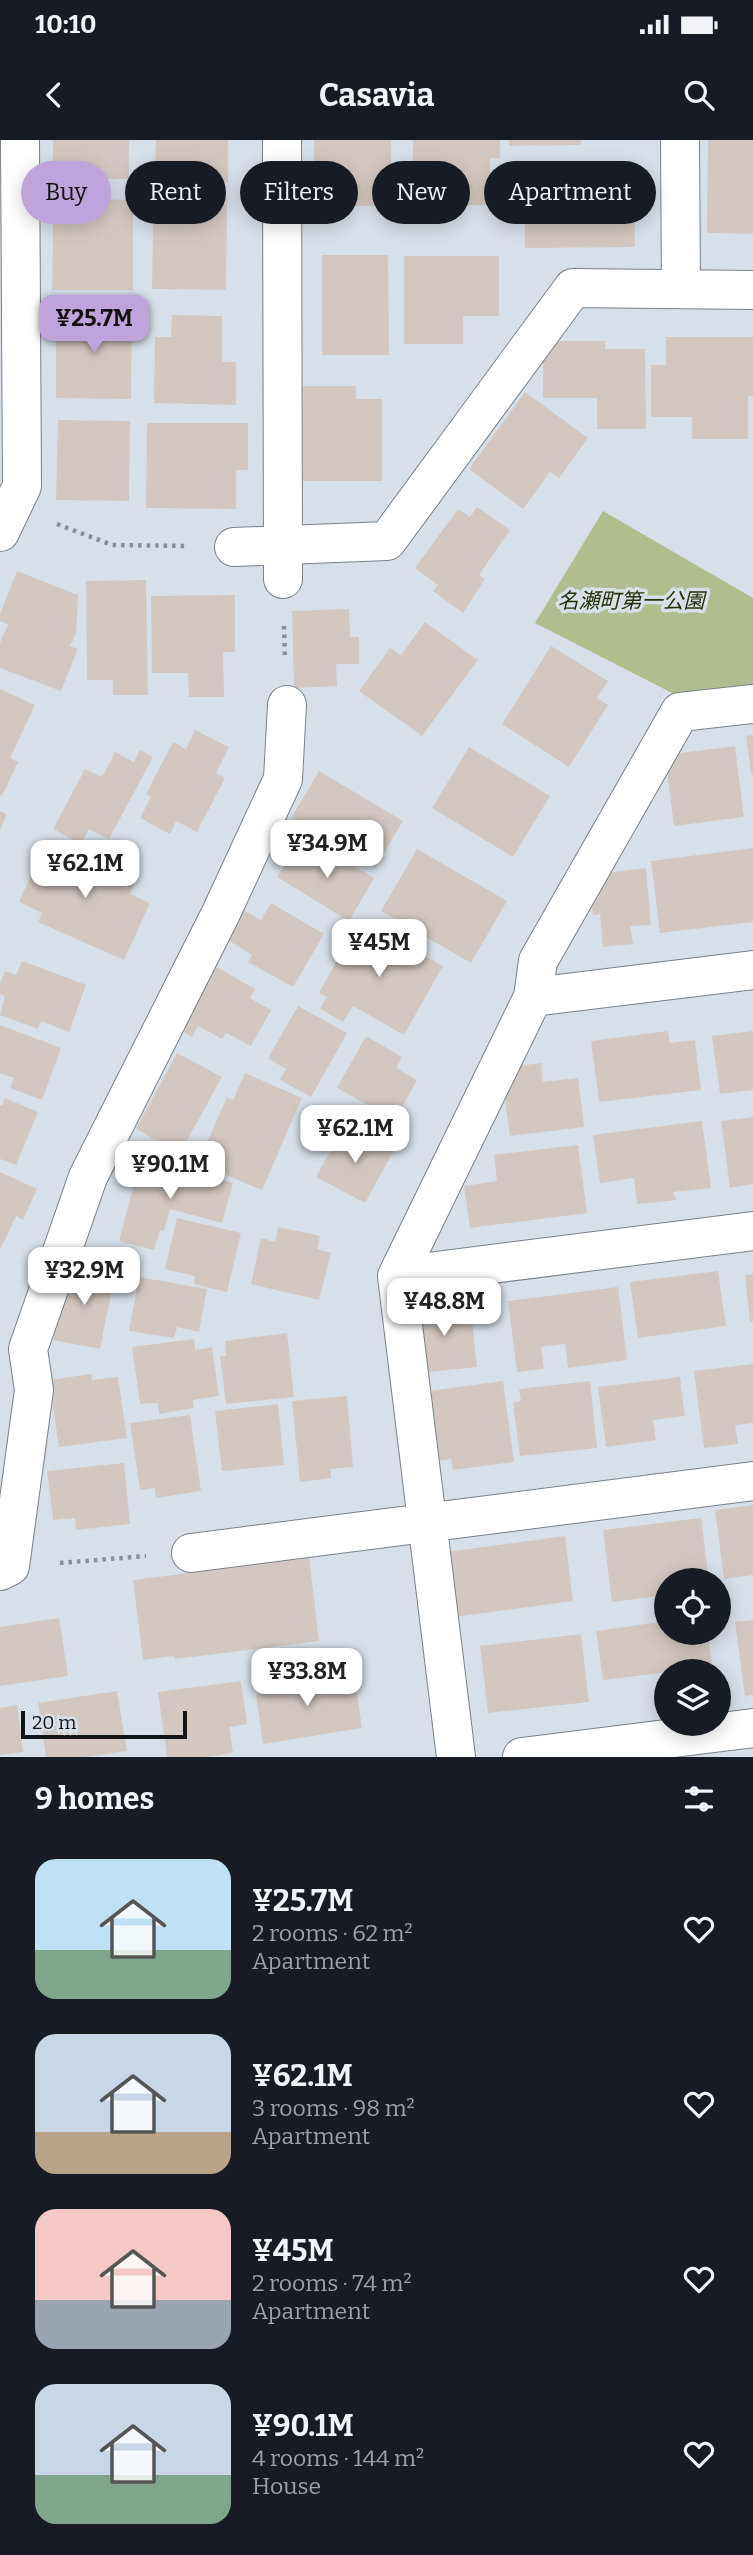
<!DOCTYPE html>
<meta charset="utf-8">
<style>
:root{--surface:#171b24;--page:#20242c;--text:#f1f3f6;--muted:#9ea1a6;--accent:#bea4db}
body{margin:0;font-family:Bitter,"Noto Sans JP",serif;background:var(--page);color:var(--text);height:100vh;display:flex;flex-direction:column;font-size:26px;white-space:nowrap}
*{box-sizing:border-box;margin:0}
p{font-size:23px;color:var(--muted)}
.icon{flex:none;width:38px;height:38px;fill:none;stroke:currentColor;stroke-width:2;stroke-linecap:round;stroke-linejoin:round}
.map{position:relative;height:1617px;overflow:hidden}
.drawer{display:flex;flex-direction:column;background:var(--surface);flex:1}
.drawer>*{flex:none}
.banner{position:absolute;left:21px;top:21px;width:712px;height:63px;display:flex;gap:14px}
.controls{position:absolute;left:654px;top:1428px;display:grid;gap:14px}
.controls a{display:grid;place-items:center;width:77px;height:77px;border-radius:50%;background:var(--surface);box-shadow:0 4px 18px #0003;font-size:35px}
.scale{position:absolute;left:21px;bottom:18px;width:166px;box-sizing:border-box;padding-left:7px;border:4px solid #121518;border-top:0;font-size:19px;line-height:24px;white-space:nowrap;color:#121518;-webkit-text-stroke:5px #d7e0e9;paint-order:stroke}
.price{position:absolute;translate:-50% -60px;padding:0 16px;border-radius:14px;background:#fff;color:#222;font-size:23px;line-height:46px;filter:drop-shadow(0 2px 4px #0008)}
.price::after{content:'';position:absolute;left:50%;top:42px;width:21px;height:16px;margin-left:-10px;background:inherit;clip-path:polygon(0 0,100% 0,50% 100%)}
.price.selected{background:var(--accent);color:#111}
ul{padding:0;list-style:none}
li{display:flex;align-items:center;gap:21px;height:175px;padding:0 35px}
li span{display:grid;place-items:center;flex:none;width:196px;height:140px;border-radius:21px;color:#555}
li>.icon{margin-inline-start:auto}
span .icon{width:84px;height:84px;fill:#fffc;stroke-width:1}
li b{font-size:30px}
h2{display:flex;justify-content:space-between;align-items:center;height:84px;padding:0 35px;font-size:30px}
.tag{padding:0 24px;border-radius:32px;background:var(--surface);box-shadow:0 4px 18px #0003;font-size:24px;line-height:63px}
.tag.selected{background:var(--accent);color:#111}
.status{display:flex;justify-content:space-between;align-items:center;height:49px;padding:0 35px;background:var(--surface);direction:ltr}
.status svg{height:19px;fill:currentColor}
header{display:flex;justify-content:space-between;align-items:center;height:91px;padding:0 35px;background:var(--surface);font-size:32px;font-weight:700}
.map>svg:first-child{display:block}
.green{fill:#b1bd8f}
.building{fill:#d3c8c1}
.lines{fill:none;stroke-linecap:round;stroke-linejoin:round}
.minor-casing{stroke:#788088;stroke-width:40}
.path{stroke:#888f96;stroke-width:4.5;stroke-dasharray:3.5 5;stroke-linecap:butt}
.minor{stroke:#fff;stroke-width:38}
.labels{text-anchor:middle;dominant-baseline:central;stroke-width:7;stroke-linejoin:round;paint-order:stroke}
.park-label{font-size:21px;font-style:italic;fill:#283007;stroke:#d7e0e9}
</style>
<div class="status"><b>10:10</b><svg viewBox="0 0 49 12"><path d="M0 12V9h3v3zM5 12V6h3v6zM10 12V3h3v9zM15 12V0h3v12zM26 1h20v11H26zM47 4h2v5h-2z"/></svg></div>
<header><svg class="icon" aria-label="back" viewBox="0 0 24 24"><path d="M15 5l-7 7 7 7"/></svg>Casavia<svg class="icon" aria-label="search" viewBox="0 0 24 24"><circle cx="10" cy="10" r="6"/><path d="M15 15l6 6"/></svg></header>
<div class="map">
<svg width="753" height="1617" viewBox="0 0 753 1617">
<rect width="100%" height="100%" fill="#d7e0e9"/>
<!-- green -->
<path class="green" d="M 603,371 L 753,458 L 753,548 L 678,556 L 535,483 Z"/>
<!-- building -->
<path class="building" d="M 53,0 L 129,0 L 129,39 L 53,39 Z
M 156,0 L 228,0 L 228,42 L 155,42 Z
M 314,0 L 391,0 L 391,66 L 327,66 L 327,26 L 314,26 Z
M 413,0 L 500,0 L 500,18 L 490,18 L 490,65 L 413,66 Z
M 509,0 L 581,0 L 581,5 L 509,6 Z
M 708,0 L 753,0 L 753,94 L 707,93 Z
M 599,34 L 600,42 L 611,42 L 611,52 L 634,52 L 635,107 L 525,108 L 524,35 Z
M 159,58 L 227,59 L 226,150 L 152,149 L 153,83 L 159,83 Z
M 69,59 L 133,60 L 133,150 L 52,150 L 53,81 L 69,81 Z
M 322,115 L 388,115 L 389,215 L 322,215 Z
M 404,116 L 499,116 L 499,176 L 463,176 L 463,204 L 404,204 Z
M 56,171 L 132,172 L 131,259 L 56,258 Z
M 172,175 L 222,176 L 222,222 L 236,222 L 236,265 L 154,263 L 155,197 L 171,197 Z
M 666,197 L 753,197 L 753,256 L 748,256 L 748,299 L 692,299 L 692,277 L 651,277 L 651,225 L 666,225 Z
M 543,201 L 605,201 L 605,209 L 645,209 L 646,289 L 597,289 L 597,258 L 543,258 Z
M 303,246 L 356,246 L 356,259 L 382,259 L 382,341 L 303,341 Z
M 525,252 L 588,298 L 559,338 L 550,332 L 523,369 L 469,329 Z
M 58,280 L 130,281 L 129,361 L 56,360 Z
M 147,283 L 248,283 L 248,330 L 236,330 L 236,369 L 146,368 Z
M 477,367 L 510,390 L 479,435 L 485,439 L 463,473 L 433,451 L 438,445 L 415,428 L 458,369 L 470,377 Z
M 17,431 L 78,455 L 76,493 L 70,506 L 78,509 L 61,551 L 0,528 L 0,503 L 8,484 L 0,481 L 0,474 Z
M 146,440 L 148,555 L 113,555 L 113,540 L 87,540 L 86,441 Z
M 235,455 L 235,512 L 223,512 L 224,557 L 189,557 L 188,533 L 152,533 L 151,456 Z
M 349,469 L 350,497 L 359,497 L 359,524 L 336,524 L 337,546 L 294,548 L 292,471 Z
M 425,482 L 478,520 L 422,596 L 359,551 L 390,508 L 401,515 Z
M 551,506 L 608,541 L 597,558 L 608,565 L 569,627 L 502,584 Z
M 0,549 L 35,565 L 10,618 L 18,622 L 2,656 L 0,655 Z
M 195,590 L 229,607 L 216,633 L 225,638 L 197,692 L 176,681 L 170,694 L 140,678 L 151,657 L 146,654 L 173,602 L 186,609 Z
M 753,595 L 753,634 L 751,634 L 746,596 Z
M 735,606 L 744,677 L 674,686 L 665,615 Z
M 469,607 L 550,656 L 513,717 L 432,668 Z
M 140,610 L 153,617 L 109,699 L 89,689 L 81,704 L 53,689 L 85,629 L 102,637 L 115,612 L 134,622 Z
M 319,631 L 403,681 L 375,728 L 291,678 Z
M 0,671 L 7,674 L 0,690 Z
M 47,701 L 136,740 L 130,754 L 150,763 L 124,820 L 38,782 L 42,773 L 19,762 Z
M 312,701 L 374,738 L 349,781 L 277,737 L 293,712 L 303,717 Z
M 753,708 L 753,782 L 660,793 L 651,721 Z
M 417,709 L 507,761 L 471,823 L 381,771 Z
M 646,728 L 651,785 L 630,786 L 633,804 L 603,807 L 600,774 L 593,775 L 589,735 Z
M 271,763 L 324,794 L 293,847 L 248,822 L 252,815 L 226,799 L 243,770 L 261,780 Z
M 359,780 L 443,826 L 404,895 L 353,866 L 343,882 L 320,869 L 327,857 L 319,853 Z
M 22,821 L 86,845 L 69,892 L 41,881 L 38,889 L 0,875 L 5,856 L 0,854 L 0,844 L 5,831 L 16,835 Z
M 213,825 L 255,849 L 250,858 L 271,870 L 251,906 L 226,893 L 222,899 L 198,886 L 192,897 L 168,883 Z
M 298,866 L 347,893 L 311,957 L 280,940 L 286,929 L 268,918 Z
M 0,885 L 61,908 L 42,960 L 10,948 L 14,938 L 0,933 Z
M 668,891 L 670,903 L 695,900 L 701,950 L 599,962 L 591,901 Z
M 753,891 L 753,950 L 720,954 L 712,896 Z
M 366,896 L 402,917 L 396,928 L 417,940 L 395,980 L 337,948 Z
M 177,913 L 222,937 L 180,1013 L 136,989 Z
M 541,923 L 543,942 L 578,938 L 584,987 L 510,996 L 501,928 Z
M 245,933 L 302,958 L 262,1050 L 198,1023 L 227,957 L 233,960 Z
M 5,958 L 38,972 L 16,1025 L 0,1019 L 0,965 L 2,965 Z
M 753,977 L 753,1044 L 730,1048 L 721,981 Z
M 702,981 L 711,1048 L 673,1052 L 677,1060 L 637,1064 L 634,1038 L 600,1043 L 593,995 Z
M 344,987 L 393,1012 L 365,1063 L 316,1037 Z
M 578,1005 L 587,1073 L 470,1088 L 464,1046 L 497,1041 L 494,1015 Z
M 141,1018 L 233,1043 L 222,1083 L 170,1069 L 164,1091 L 160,1090 L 154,1110 L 119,1101 Z
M 0,1032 L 37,1049 L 23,1080 L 16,1076 L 0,1110 Z
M 177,1078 L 241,1093 L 227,1152 L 194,1144 L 195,1136 L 165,1129 Z
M 278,1087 L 320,1096 L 317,1109 L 331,1113 L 319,1160 L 251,1144 L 261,1098 L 275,1102 Z
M 69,1124 L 115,1134 L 100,1209 L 53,1200 Z
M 718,1131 L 726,1186 L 638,1198 L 630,1142 Z
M 753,1134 L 753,1182 L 750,1182 L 745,1135 Z
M 139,1137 L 207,1149 L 199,1192 L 177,1187 L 174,1198 L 129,1191 Z
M 618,1147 L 627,1220 L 568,1228 L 565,1204 L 541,1207 L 544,1229 L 517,1232 L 508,1161 Z
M 470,1162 L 477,1227 L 419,1233 L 412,1168 Z
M 287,1193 L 294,1257 L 226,1264 L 220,1216 L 226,1216 L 225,1201 Z
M 194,1199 L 195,1210 L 212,1207 L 219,1256 L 193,1260 L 194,1268 L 159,1274 L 158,1263 L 140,1264 L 132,1207 Z
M 753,1224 L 753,1283 L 735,1285 L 738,1304 L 704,1308 L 694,1231 Z
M 91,1234 L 92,1240 L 118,1237 L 127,1298 L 59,1307 L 49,1240 Z
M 680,1237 L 685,1276 L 653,1280 L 656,1300 L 606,1307 L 598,1247 Z
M 503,1241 L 514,1322 L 453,1330 L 451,1319 L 430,1322 L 421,1252 Z
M 590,1241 L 597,1308 L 520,1316 L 513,1263 L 521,1261 L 519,1249 Z
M 347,1256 L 353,1327 L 331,1329 L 331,1338 L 300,1342 L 292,1261 Z
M 278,1264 L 284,1325 L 222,1331 L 215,1271 Z
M 190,1275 L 201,1351 L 156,1358 L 155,1348 L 140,1350 L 130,1283 Z
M 124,1323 L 130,1384 L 76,1390 L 75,1378 L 53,1380 L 47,1331 Z
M 753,1365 L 753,1435 L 724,1439 L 715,1370 Z
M 701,1378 L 709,1440 L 667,1440 L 667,1455 L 612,1462 L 603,1390 Z
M 565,1396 L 573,1461 L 454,1477 L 446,1412 Z
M 309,1418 L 319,1501 L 175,1519 L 174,1516 L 143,1520 L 133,1440 Z
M 59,1478 L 68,1536 L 0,1546 L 0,1487 Z
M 753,1480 L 753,1555 L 745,1556 L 735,1482 Z
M 667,1481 L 667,1493 L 708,1493 L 712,1527 L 603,1540 L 596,1491 Z
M 581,1494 L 589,1562 L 488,1573 L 480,1506 Z
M 325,1531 L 328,1545 L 355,1540 L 362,1588 L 263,1604 L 256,1555 L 266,1553 L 264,1541 Z
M 241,1541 L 247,1584 L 229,1587 L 233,1613 L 207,1617 L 167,1617 L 158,1552 Z
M 117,1551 L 127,1611 L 87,1617 L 46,1617 L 38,1563 Z
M 17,1565 L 23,1612 L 0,1615 L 0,1568 Z"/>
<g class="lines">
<defs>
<path id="minor" d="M 282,0 L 283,439
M 680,0 L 681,149
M 0,392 L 22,346 L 20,0
M 234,407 L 387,401 L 573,148 L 753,150
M 533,857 L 538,821 L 680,572 L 753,564
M 397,1136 L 753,1091
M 191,1413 L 753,1341
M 0,1431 L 10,1426 L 34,1250 L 28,1209 L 88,1037 L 221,773 L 283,639 L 287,565
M 456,1617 L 397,1136 L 533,857 L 753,830
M 522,1617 L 753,1588"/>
</defs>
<!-- minor casing -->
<use href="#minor" class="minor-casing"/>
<!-- path -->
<path class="path" d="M 57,384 L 112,405 L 188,406
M 284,486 L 285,519
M 60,1423 L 146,1416"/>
<!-- minor -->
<use href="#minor" class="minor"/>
</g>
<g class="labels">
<!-- park labels -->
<g class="park-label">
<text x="631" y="461">名瀬町第一公園</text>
</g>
</g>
</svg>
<div class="controls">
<a><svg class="icon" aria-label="locate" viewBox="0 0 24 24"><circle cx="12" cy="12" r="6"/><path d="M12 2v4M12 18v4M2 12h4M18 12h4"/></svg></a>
<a><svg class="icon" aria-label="layers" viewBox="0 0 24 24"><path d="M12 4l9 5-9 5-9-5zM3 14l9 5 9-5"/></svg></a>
</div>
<div class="scale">20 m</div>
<b class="price selected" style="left:94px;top:215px">¥25.7M</b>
<b class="price" style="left:327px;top:740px">¥34.9M</b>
<b class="price" style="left:85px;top:760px">¥62.1M</b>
<b class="price" style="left:379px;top:839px">¥45M</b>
<b class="price" style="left:355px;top:1025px">¥62.1M</b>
<b class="price" style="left:170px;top:1061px">¥90.1M</b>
<b class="price" style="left:84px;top:1167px">¥32.9M</b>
<b class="price" style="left:444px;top:1198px">¥48.8M</b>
<b class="price" style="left:307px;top:1568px">¥33.8M</b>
<div class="banner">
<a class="tag selected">Buy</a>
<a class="tag">Rent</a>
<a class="tag">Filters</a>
<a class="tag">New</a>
<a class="tag">Apartment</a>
</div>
</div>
<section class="drawer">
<h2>9 homes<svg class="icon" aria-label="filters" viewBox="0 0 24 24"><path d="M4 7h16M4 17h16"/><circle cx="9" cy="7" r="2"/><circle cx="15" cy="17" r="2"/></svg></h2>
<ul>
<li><span style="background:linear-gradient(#bfe0f5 65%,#7fa58c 0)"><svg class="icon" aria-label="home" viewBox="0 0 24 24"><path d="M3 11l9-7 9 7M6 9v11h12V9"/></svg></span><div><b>¥25.7M</b><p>2 rooms · 62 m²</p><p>Apartment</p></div><svg class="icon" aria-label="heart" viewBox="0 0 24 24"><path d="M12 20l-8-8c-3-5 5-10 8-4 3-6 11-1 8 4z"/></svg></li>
<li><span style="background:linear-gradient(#c9d6e8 70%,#b9a48a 0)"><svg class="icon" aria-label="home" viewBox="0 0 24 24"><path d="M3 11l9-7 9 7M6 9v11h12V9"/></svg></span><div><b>¥62.1M</b><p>3 rooms · 98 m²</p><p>Apartment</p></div><svg class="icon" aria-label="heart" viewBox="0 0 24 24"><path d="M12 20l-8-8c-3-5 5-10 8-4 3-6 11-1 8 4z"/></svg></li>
<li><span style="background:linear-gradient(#f6c9c9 65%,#9aa5b1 0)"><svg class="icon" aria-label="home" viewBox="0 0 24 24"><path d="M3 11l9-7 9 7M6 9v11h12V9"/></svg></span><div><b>¥45M</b><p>2 rooms · 74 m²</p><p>Apartment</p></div><svg class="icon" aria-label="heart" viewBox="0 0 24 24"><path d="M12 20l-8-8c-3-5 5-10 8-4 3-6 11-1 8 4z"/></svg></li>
<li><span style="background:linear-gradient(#c9d6e8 65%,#7fa58c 0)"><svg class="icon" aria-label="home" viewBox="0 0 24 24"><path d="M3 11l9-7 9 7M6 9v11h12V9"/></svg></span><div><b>¥90.1M</b><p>4 rooms · 144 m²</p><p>House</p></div><svg class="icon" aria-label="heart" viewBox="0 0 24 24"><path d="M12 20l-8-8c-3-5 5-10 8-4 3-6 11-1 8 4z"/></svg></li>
</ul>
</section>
